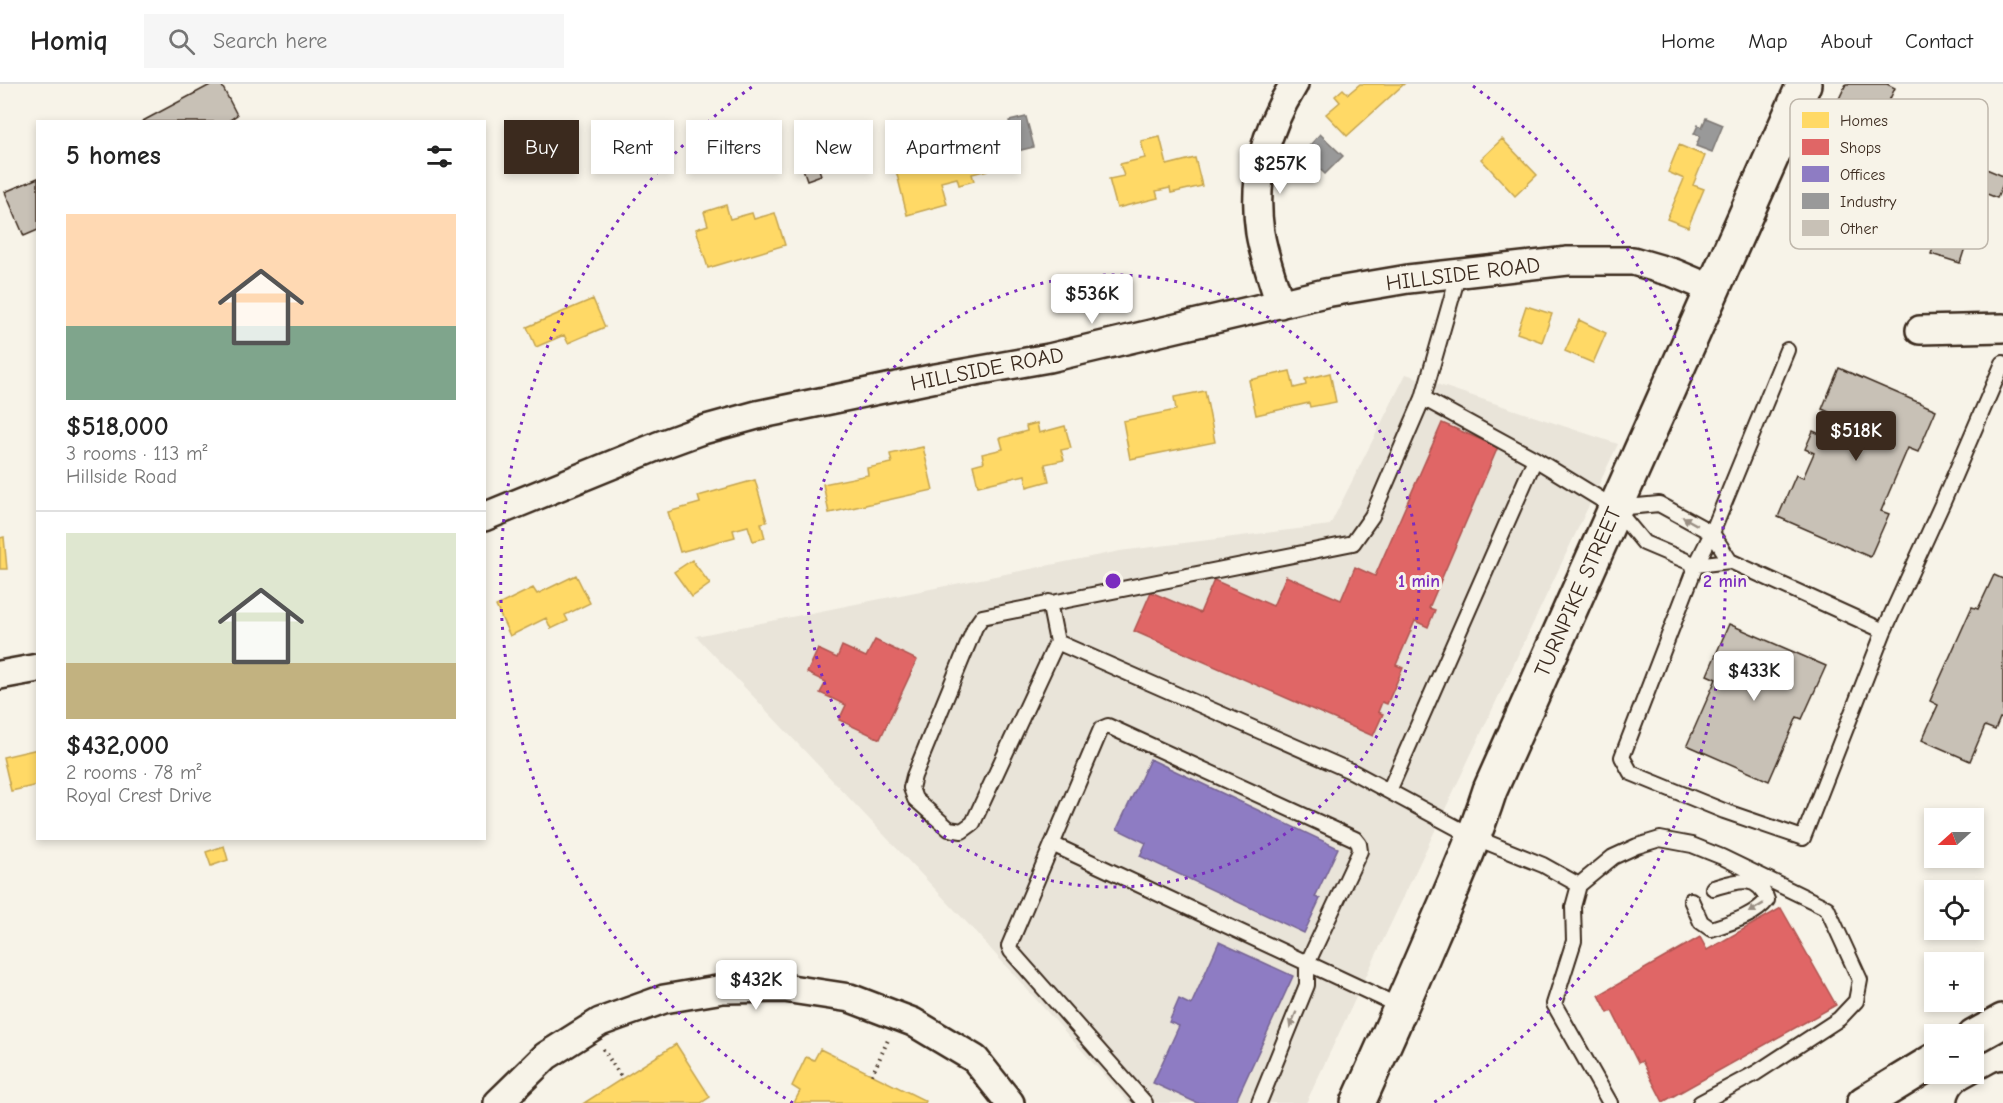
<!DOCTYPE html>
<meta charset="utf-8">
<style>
:root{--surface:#fff;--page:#f6f6f6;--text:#222;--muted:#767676;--line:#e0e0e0;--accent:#3b2a1e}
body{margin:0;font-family:"Comic Neue",sans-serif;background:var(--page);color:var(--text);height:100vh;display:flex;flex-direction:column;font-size:22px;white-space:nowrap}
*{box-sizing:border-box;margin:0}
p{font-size:20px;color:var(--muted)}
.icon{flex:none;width:33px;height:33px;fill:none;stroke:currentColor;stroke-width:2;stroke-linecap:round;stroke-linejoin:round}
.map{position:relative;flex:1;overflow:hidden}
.sheet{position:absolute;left:36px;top:36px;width:450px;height:720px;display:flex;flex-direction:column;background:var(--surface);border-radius:0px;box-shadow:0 3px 9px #0003}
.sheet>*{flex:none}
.banner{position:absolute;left:504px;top:36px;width:570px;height:54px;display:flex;gap:12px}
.needle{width:39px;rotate:249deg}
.fabs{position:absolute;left:1924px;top:724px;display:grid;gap:12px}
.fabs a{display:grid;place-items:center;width:60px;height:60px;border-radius:0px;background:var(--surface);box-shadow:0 3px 9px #0003;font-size:30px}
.price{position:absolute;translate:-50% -51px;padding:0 14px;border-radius:6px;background:#fff;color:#222;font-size:20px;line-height:39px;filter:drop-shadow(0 2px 3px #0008)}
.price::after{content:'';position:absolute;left:50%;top:36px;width:18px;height:14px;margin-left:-9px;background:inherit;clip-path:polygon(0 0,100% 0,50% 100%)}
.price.active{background:var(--accent);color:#fff}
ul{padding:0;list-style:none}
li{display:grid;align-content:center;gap:12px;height:318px;padding:0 30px}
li+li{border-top:2px solid var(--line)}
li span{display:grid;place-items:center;height:186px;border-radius:0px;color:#555}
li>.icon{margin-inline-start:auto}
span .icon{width:108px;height:108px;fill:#fffc;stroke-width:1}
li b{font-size:26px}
h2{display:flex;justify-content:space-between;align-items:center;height:72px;padding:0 30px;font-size:26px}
.chip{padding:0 21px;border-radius:0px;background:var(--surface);box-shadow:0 3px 9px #0003;font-size:21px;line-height:54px}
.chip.active{background:var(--accent);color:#fff}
header{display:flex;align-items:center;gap:36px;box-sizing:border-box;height:84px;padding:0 30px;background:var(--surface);border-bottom:2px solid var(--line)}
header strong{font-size:28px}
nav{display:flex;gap:33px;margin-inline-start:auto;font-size:21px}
.search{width:420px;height:54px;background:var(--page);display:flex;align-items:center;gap:15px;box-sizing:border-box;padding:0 21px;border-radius:0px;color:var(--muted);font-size:22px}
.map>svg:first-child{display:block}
.built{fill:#e9e4d9}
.homes{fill:#ffd966;stroke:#c4a450;stroke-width:1.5}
.shops{fill:#e06666;stroke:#ae5450;stroke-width:1.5}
.offices{fill:#8e7cc3;stroke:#756392;stroke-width:1.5}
.industry{fill:#999;stroke:#7d7874;stroke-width:1.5}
.building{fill:#c8c1b6;stroke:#3b2a1e;stroke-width:1.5}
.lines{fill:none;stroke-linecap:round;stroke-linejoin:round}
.lane-casing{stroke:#3b2a1e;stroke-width:18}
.street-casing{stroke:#3b2a1e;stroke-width:32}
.primary-casing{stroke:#3b2a1e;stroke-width:38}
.highway-casing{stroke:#3b2a1e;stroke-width:38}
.path{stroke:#3b2a1e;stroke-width:4;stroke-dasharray:1.5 4.5;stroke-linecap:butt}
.lane{stroke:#f7f3e8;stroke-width:14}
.street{stroke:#f7f3e8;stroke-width:27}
.primary{stroke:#f7f3e8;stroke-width:33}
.highway{stroke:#f7f3e8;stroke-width:33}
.oneway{fill:#998e83}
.ring{fill:none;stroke:#7b2cbf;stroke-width:3;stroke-dasharray:3 6}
.labels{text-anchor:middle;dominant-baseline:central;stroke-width:6;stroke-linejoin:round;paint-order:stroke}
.street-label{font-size:22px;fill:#3b2a1e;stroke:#f7f3e8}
.key{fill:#f7f3e8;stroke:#bfb7ab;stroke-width:1.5}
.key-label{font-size:16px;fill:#3b2a1e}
.centre{fill:#7b2cbf;stroke:#f7f3e8;stroke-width:3}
.ring-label{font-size:18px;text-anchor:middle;font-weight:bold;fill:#7b2cbf;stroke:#f7f3e8;stroke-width:6;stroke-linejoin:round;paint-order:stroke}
</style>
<header>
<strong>Homiq</strong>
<div class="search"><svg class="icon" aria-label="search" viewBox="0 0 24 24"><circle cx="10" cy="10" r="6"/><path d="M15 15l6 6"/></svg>Search here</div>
<nav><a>Home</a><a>Map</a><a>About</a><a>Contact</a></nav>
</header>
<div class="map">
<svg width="2003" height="1019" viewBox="0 0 2003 1019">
<rect width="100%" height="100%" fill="#f7f3e8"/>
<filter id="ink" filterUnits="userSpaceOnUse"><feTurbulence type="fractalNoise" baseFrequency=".0167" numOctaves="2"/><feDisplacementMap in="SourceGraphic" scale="12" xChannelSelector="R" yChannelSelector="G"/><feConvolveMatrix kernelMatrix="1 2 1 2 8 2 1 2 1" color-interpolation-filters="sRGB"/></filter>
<g filter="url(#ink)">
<!-- built -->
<path class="built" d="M 1406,290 L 1618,360 L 1306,1019 L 1129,1019 L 971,843 L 696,552 L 1120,467 L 1330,441 Z"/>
<!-- homes -->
<path class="homes" d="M 1360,0 L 1404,0 L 1347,52 L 1326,30 L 1340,18 L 1335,12 L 1343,5 L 1348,10 Z
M 959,43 L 962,53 L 994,45 L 1004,82 L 972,90 L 974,97 L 959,101 L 957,94 L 941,98 L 947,120 L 907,131 L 891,66 L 924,57 L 923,52 Z
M 1160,53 L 1167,81 L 1195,74 L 1202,102 L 1171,109 L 1170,104 L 1156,107 L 1158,114 L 1117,124 L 1109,95 L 1124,92 L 1120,80 L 1145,74 L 1141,57 Z
M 1502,55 L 1537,91 L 1515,112 L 1481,75 Z
M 1679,61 L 1705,72 L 1693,101 L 1704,105 L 1688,143 L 1667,135 L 1684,95 L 1668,88 Z
M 726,121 L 730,135 L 752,129 L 754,135 L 775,129 L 785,161 L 708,184 L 696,145 L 708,141 L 704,128 Z
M 593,215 L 605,243 L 568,259 L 564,251 L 536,263 L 527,243 Z
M 1526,222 L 1552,230 L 1542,258 L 1517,249 Z
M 1579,236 L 1606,249 L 1593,279 L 1565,267 Z
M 1290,287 L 1294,304 L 1306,301 L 1305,295 L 1330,289 L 1336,318 L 1310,323 L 1309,319 L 1256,331 L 1249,296 Z
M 1205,307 L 1215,358 L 1130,375 L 1123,337 L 1176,326 L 1174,313 Z
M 1037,339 L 1039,349 L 1065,342 L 1071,364 L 1061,366 L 1064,376 L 1045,380 L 1049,397 L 1027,403 L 1025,391 L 978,402 L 973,381 L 984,378 L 982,370 L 1003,365 L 1000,354 L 1027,347 L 1026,342 Z
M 923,363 L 933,406 L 829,429 L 823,400 L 868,391 L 867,384 L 892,379 L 890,370 Z
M 755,396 L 767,438 L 761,439 L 765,454 L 753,457 L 748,442 L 733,446 L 735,453 L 680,468 L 668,428 L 700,419 L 698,412 Z
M 4,453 L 7,485 L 0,485 L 0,454 Z
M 692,476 L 710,500 L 692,513 L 674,488 Z
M 576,491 L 590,519 L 565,531 L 568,537 L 551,545 L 546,534 L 510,552 L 496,522 L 533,504 L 537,510 Z
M 38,665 L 38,701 L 11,707 L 3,673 Z
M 224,762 L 228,776 L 211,782 L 206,768 Z
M 676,960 L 710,1013 L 701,1019 L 584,1019 Z
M 820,965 L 926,1017 L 925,1019 L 794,1019 L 800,1007 L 792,1002 L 806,973 L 814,976 Z"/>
<!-- shops -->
<path class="shops" d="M 1442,339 L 1498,363 L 1429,524 L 1435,526 L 1428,543 L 1415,537 L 1396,581 L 1403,584 L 1387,620 L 1382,618 L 1378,628 L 1383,630 L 1373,652 L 1134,547 L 1151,508 L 1200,529 L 1214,496 L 1273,522 L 1286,492 L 1341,516 L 1355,483 L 1375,492 Z
M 875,556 L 917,576 L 880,655 L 839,636 L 846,621 L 820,609 L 826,598 L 807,589 L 818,565 L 837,574 L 842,562 L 866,573 Z
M 1781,824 L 1836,921 L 1663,1018 L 1642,977 L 1638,979 L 1612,927 L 1608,929 L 1599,911 L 1700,853 L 1707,866 Z"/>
<!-- offices -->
<path class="offices" d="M 1150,675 L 1338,764 L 1315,813 L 1320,815 L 1304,849 L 1140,772 L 1146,759 L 1117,745 Z
M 1219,858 L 1293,892 L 1235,1019 L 1197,1019 L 1153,999 L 1179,942 L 1169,938 L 1179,915 L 1191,921 Z"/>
<!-- industry -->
<path class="industry" d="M 1026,33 L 1034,63 L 1017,67 L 1009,37 Z
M 1706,34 L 1723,41 L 1712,68 L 1696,62 L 1700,52 L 1694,50 L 1698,41 L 1702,43 Z
M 1320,50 L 1343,72 L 1325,90 L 1303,69 Z"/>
<!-- building -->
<path class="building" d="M 212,0 L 221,0 L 237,31 L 227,38 L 141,38 Z
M 1846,0 L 1887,0 L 1895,4 L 1880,36 L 1838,17 Z
M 816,77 L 821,91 L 807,96 L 802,82 Z
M 1984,84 L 2003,92 L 2003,100 L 1997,114 L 1975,105 Z
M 38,94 L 38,146 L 24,152 L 5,108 Z
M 1943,136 L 1971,145 L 1960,179 L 1931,170 Z
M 1839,284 L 1936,326 L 1918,368 L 1908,364 L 1881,427 L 1889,430 L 1870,473 L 1778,433 L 1796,391 L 1803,394 L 1814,369 L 1805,365 L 1813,347 L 1822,351 L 1831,329 L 1822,325 Z
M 1994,491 L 2003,495 L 2003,635 L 2000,634 L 1995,646 L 1985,642 L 1970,677 L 1922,656 L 1938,621 L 1930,617 L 1972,523 L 1978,525 Z
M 1729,540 L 1826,582 L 1802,635 L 1797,633 L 1769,697 L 1687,661 L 1716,595 L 1707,591 Z"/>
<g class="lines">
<defs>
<path id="lane" d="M 1787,266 L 1712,449 L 1696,481 L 1622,673 L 1631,689 L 1724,727 L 1803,754 L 1884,547 L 1943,418 L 2003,279
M 1423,314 L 1535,375 L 1615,424 L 1644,459 L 1696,481 L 1730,477 L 1884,547
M 1617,424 L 1659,420 L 1712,449 L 1730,477
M 1049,518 L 1057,558 L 1353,688 L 1474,753 L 1543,781 L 1579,801
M 1057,558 L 973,739 L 962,747 L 949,745 L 915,715 L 911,704 L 914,692 L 975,543 L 982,533 L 1353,459 L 1372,432 L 1423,314 L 1459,188
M 1389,707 L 1535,375
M 1052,760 L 1401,923
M 1691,816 L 1701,838 L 1711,845 C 1729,839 1755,832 1767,816 C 1758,788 1734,798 1713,804
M 1145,1019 L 1011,867 L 1009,862 L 1101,645 L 1108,642 L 1355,755 L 1359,760 L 1360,767 L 1307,880 L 1307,901 L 1259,1019
M 1610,1019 L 1554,920 L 1574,857 L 1573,823 L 1579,801 L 1613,773 L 1637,762 L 1660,755 L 1692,761 L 1722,773 L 1827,824 L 1860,896 L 1856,917 L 1839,935 L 1756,989 L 1700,1019"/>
<path id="street" d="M 1280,220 C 1273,197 1264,173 1260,149 C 1252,94 1265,47 1294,0
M 1920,246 L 2003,244
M 484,433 L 658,362 L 699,347 L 757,331 L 936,294 L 1049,274 L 1325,209 L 1408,195 L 1568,177 L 1633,177 L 1674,189 L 1712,205
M 0,591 L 38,584
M 498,1019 L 546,972 L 600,938 L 664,915 L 723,905 L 784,904 L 850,914 L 913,938 L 975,975 L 1010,1019"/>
<path id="primary" d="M 1974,953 L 2003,937
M 1864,1019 L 1935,976
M 1976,1019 L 2003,1004"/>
<path id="highway" d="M 1358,1019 C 1383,963 1408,908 1432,851 C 1453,803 1474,756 1490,706 L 1804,0"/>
</defs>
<!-- lane casing -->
<use href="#lane" class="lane-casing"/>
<!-- street casing -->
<use href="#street" class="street-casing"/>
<!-- primary casing -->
<use href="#primary" class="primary-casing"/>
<!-- highway casing -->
<use href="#highway" class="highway-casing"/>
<!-- path -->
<path class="path" d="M 603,965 L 622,994
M 872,991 L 888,956"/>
<!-- lane -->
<use href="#lane" class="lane"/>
<!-- street -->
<use href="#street" class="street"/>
<!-- primary -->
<use href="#primary" class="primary"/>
<!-- highway -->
<use href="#highway" class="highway"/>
</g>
<!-- one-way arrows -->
<defs><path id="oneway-solid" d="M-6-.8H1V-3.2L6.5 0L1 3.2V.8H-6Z" transform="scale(1.5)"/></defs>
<g class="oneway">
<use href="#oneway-solid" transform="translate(1690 437) rotate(-151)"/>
<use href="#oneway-solid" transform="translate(1756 824) rotate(149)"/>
<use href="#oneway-solid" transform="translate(1293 936) rotate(112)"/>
</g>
</g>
<!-- distance rings -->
<g class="ring">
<circle cx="1113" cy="497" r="306"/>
<path d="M793 1019A612 612 0 0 1 753 2M1473 2A612 612 0 0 1 1433 1019"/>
</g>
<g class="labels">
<!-- street labels -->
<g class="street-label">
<text transform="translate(1463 190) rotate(-7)">HILLSIDE ROAD</text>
<text transform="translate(987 285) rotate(-11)">HILLSIDE ROAD</text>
<text transform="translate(1578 508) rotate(-66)">TURNPIKE STREET</text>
</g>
</g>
<!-- legend -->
<rect x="1790" y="15" width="198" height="150" rx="9" class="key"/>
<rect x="1802" y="28" width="27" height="16" fill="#ffd966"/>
<rect x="1802" y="55" width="27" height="16" fill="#e06666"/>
<rect x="1802" y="82" width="27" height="16" fill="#8e7cc3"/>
<rect x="1802" y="109" width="27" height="16" fill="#999"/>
<rect x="1802" y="136" width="27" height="16" fill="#c8c1b6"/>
<g class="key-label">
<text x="1840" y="42">Homes</text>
<text x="1840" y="69">Shops</text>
<text x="1840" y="96">Offices</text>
<text x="1840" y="123">Industry</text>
<text x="1840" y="150">Other</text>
</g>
<circle cx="1113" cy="497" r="9" class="centre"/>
<g class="ring-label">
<text x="1419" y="503">1 min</text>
<text x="1725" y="503">2 min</text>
</g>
</svg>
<div class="fabs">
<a><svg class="needle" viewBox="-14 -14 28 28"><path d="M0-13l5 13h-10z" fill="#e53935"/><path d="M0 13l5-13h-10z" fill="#767676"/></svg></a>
<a><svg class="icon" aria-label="locate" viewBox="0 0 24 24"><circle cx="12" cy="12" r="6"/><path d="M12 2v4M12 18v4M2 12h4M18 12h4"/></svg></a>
<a>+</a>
<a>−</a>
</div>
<b class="price" style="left:1280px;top:111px">$257K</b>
<b class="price" style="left:1092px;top:241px">$536K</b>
<b class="price active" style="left:1856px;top:378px">$518K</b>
<b class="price" style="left:1754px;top:618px">$433K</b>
<b class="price" style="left:756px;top:927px">$432K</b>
<div class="banner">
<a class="chip active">Buy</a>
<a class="chip">Rent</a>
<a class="chip">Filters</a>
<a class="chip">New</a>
<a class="chip">Apartment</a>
</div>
<section class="sheet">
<h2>5 homes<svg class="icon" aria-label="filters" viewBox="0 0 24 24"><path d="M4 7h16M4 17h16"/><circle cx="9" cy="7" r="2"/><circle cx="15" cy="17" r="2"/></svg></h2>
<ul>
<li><span style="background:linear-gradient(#ffd9b3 60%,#7fa58c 0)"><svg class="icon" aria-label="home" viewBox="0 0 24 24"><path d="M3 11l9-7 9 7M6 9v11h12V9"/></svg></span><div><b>$518,000</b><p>3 rooms · 113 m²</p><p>Hillside Road</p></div></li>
<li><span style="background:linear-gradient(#dfe7d0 70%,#c2b280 0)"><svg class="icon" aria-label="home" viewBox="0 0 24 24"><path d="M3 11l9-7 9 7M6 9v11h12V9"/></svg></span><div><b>$432,000</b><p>2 rooms · 78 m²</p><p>Royal Crest Drive</p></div></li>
</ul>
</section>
</div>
